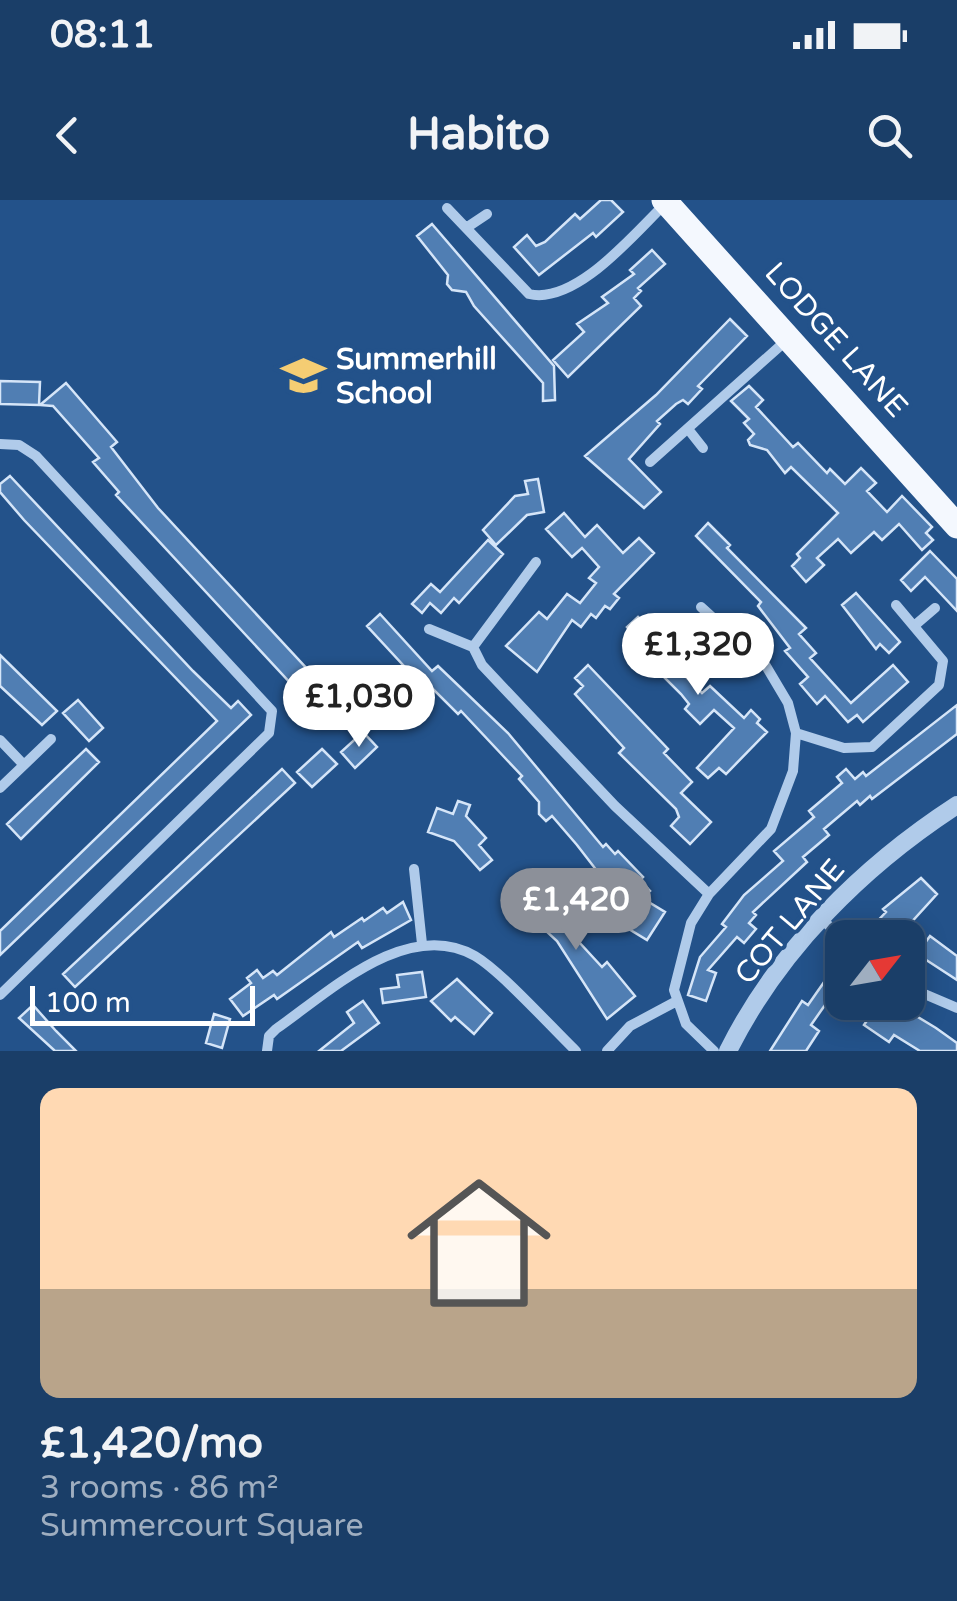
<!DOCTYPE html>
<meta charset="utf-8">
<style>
:root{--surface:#1a3e68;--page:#23456e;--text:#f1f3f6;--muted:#9faec0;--line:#38577c;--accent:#8c9099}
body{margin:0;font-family:"Varela Round",sans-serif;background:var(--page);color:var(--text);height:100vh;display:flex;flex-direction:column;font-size:38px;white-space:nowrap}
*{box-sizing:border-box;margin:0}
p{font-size:32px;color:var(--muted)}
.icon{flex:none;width:55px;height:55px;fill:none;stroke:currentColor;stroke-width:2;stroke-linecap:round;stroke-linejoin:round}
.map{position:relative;height:851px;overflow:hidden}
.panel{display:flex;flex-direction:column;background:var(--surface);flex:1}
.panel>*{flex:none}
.needle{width:65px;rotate:59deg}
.buttons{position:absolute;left:825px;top:720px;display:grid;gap:20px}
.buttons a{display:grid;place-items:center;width:100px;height:100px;border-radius:20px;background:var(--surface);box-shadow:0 5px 25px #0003,0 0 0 2px var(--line);font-size:50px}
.scale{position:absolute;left:30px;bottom:25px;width:225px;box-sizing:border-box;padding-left:10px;border:5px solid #fff;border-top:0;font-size:28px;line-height:35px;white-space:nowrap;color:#fff;-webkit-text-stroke:8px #23528a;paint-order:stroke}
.price{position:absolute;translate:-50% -85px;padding:0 22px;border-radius:35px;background:#fff;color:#222;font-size:32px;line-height:65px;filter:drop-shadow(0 2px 5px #0008)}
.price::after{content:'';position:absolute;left:50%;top:60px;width:30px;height:22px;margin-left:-15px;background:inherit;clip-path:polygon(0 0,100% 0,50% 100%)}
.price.current{background:var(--accent);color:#fff}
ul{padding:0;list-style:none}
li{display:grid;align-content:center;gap:20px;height:530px;padding:0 40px}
li span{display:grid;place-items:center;height:310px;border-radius:20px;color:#555}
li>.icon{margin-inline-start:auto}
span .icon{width:180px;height:180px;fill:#fffc;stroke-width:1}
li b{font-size:42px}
.status{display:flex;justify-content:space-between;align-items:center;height:70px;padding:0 50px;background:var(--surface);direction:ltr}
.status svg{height:28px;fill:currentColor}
header{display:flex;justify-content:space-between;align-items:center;height:130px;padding:0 40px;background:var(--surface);font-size:45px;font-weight:800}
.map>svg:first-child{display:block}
.building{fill:#507eb3;stroke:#d5e5f8;stroke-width:2.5}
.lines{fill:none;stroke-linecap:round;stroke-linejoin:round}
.minor{stroke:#b0cbea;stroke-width:10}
.tertiary{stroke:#b0cbea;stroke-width:18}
.primary{stroke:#f4f8fe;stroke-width:25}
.labels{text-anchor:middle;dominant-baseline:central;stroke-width:8;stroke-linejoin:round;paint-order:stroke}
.street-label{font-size:30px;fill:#fff;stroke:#23528a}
.poi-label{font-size:30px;font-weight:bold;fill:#fff;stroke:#23528a;text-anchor:start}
</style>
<div class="status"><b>08:11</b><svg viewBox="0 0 49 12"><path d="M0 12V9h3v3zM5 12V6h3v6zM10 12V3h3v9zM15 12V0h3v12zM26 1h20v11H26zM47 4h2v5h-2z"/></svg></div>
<header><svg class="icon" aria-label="back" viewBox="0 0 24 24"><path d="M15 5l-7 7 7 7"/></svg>Habito<svg class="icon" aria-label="search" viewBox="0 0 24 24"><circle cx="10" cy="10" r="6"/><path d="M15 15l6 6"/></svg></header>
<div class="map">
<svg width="957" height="851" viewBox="0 0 957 851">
<rect width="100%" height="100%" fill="#23528a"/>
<!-- building -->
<path class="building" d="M 601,0 L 611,0 L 623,12 L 596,37 L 593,33 L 539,75 L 514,47 L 527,35 L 536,46 L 545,42 L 575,14 L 580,19 Z
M 432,24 L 554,166 L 555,200 L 543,201 L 543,183 L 474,106 L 466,92 L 452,90 L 447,84 L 448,75 L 417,36 Z
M 652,50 L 665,64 L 638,88 L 641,91 L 634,98 L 641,106 L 568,177 L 553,160 L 584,132 L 577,124 L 608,103 L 602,97 L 634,74 L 630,70 Z
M 730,119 L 747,136 L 698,186 L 702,189 L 688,204 L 683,200 L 676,204 L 657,221 L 660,224 L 629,259 L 661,292 L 644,308 L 585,256 L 656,195 Z
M 0,181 L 40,182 L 39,205 L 0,204 Z
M 66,183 L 117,242 L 111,247 L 158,308 L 323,486 L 307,501 L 116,295 L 119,292 L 93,262 L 99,258 L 53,206 L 40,205 Z
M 749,186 L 763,200 L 756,207 L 793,247 L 798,243 L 827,273 L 830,269 L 845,284 L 861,268 L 876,283 L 867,291 L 887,312 L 902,296 L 932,327 L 926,333 L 933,340 L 922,350 L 899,324 L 882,340 L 874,332 L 851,353 L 838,339 L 817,358 L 824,365 L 806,382 L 792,366 L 800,358 L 797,354 L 838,313 L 791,267 L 785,273 L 767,250 L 750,245 L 748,240 L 754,234 L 744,223 L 749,219 L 731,201 Z
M 10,276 L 193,471 L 231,508 L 238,501 L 251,515 L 0,755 L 0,731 L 217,521 L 24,320 L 0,292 L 0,284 Z
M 538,279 L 544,312 L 527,315 L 496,345 L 483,330 L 515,296 L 528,294 L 525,281 Z
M 564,313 L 585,337 L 597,325 L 623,353 L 639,338 L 654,353 L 614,394 L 619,398 L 610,409 L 605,406 L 596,418 L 591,414 L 581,427 L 572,420 L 537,472 L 506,446 L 539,412 L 547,419 L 567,394 L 580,403 L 596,383 L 589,378 L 599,367 L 582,348 L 572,357 L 546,329 Z
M 708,323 L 730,345 L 727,348 L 806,428 L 799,434 L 816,453 L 810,458 L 851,503 L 893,465 L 908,482 L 863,522 L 857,515 L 848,522 L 825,496 L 817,504 L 800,484 L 808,477 L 785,451 L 790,448 L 758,406 L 761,402 L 696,336 Z
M 488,340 L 503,354 L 459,403 L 454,398 L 441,413 L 430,403 L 422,413 L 412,404 L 431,384 L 440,392 Z
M 930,351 L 957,379 L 957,411 L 925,377 L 911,391 L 901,380 Z
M 856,393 L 900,442 L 889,453 L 880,444 L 876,449 L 842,405 Z
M 380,414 L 432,471 L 438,466 L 508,533 L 603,647 L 606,644 L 615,654 L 618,651 L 643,677 L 640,680 L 650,691 L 642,698 L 665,712 L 647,740 L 629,729 L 635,720 L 577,645 L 552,616 L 546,621 L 539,614 L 539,602 L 519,579 L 522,576 L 461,511 L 458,514 L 432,488 L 428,492 L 367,426 Z
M 638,417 L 648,427 L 656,419 L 670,435 L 666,439 L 694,466 L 685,476 L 702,493 L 710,486 L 744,518 L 751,510 L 760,519 L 757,523 L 767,532 L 726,574 L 719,568 L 708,578 L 697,568 L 734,528 L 714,510 L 700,524 L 685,509 L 689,504 L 681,494 L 635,448 L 637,439 L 627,427 Z
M 0,455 L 57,511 L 42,525 L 0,486 Z
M 588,465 L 668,549 L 664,553 L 692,582 L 681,593 L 711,622 L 690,644 L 671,626 L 679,617 L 676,609 L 619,553 L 624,548 L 575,494 L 583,486 L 575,478 Z
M 343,471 L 371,502 L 356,516 L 328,485 Z
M 78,500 L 103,528 L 89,541 L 63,513 Z
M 957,505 L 957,534 L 872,599 L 870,596 L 860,605 L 857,601 L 824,629 L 829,635 L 803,657 L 807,662 L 753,712 L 756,715 L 749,723 L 756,729 L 744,743 L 737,737 L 708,770 L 716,773 L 706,801 L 688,795 L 700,757 L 726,727 L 722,724 L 744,695 L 783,661 L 774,651 L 814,617 L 809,611 L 842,583 L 837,577 L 846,569 L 855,579 L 863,572 L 866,576 Z
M 363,532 L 377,547 L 355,568 L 341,552 Z
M 86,549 L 99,562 L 21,639 L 7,624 Z
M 322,549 L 337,564 L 312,587 L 297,572 Z
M 282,569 L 295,583 L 75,787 L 63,774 Z
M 458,601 L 470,605 L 466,616 L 486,638 L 479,645 L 492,660 L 480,670 L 454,641 L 428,632 L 437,608 L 453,614 Z
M 520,678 L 602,767 L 607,762 L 635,796 L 607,819 L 557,741 L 505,693 Z
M 921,678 L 937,694 L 897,738 L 874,738 L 868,731 L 886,712 L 883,709 Z
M 403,702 L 411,720 L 362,748 L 358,742 L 277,799 L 274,795 L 243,816 L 230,799 L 251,783 L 247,778 L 257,770 L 263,778 L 273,771 L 277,775 L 331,732 L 334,737 L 362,718 L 364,721 L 383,708 L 387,713 Z
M 930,736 L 957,756 L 957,780 L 917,754 Z
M 422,772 L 426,797 L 383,803 L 381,789 L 399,787 L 397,775 Z
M 829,775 L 842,784 L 842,802 L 836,812 L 825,805 L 811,825 L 819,831 L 806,851 L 770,851 L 802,801 L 808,805 Z
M 457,779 L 492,813 L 474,834 L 455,817 L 451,821 L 431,801 Z
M 363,801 L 379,823 L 341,851 L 319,851 L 354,823 L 347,812 Z
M 885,802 L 893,802 L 936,828 L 957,843 L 957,851 L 920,851 L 894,835 L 889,842 L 864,825 L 876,807 L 880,810 Z
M 33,805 L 56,831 L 76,851 L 55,851 L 19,818 Z
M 214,814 L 230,819 L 222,848 L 206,843 Z"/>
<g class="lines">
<!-- minor -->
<path class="minor" d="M 447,8 L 529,94 C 576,105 634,34 666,3
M 469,26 L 487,14
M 688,229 L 703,248
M 0,244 L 19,245 L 36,256 L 272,511 L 269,533 L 0,795
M 650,262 L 789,138
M 701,407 L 766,466 L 788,503 L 796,533 L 793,571 L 771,629 L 709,694 L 691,723 L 674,790 L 686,824 L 714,851
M 914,426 L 935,408
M 429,429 L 473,447 L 482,465 L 615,606 L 709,694
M 473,447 L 536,362
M 796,533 L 844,548 L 872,547 L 939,485 L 943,461 L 896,405
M 0,540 L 23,564
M 0,588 L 51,539
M 414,669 L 422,744
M 820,718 L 843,738
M 908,787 L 957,808
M 267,851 L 269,836 L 276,829 C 328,793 407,717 475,756 C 502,772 551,827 576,851
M 607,851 L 630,826 L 675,802"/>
<!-- tertiary -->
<path class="tertiary" d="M 728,851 C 779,749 863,666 957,605"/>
<!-- primary -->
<path class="primary" d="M 664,0 L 957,326"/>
</g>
<!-- icons -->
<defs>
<symbol id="school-bare" viewBox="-9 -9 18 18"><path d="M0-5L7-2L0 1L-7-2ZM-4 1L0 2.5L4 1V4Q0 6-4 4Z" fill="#f5cd73" stroke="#23528a" stroke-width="2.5" paint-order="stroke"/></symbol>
</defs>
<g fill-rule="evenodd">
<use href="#school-bare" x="272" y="144" width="63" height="63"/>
</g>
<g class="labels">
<!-- street labels -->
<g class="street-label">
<text transform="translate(836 140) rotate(48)">LODGE LANE</text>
<text transform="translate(790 722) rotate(-50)">COT LANE</text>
</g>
<!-- poi labels -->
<g class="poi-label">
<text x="336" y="159">Summerhill<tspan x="336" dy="34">School</tspan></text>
</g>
</g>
</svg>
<div class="buttons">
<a><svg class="needle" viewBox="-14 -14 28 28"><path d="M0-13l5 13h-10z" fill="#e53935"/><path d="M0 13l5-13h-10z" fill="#9faec0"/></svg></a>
</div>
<div class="scale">100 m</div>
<b class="price" style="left:698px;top:498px">£1,320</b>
<b class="price" style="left:359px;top:550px">£1,030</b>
<b class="price current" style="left:576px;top:753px">£1,420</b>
</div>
<section class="panel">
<ul>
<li><span style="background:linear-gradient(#ffd9b3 65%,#b9a48a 0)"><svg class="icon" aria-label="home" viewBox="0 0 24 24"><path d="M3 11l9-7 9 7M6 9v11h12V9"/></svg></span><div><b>£1,420/mo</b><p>3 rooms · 86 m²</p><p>Summercourt Square</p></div></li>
</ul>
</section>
